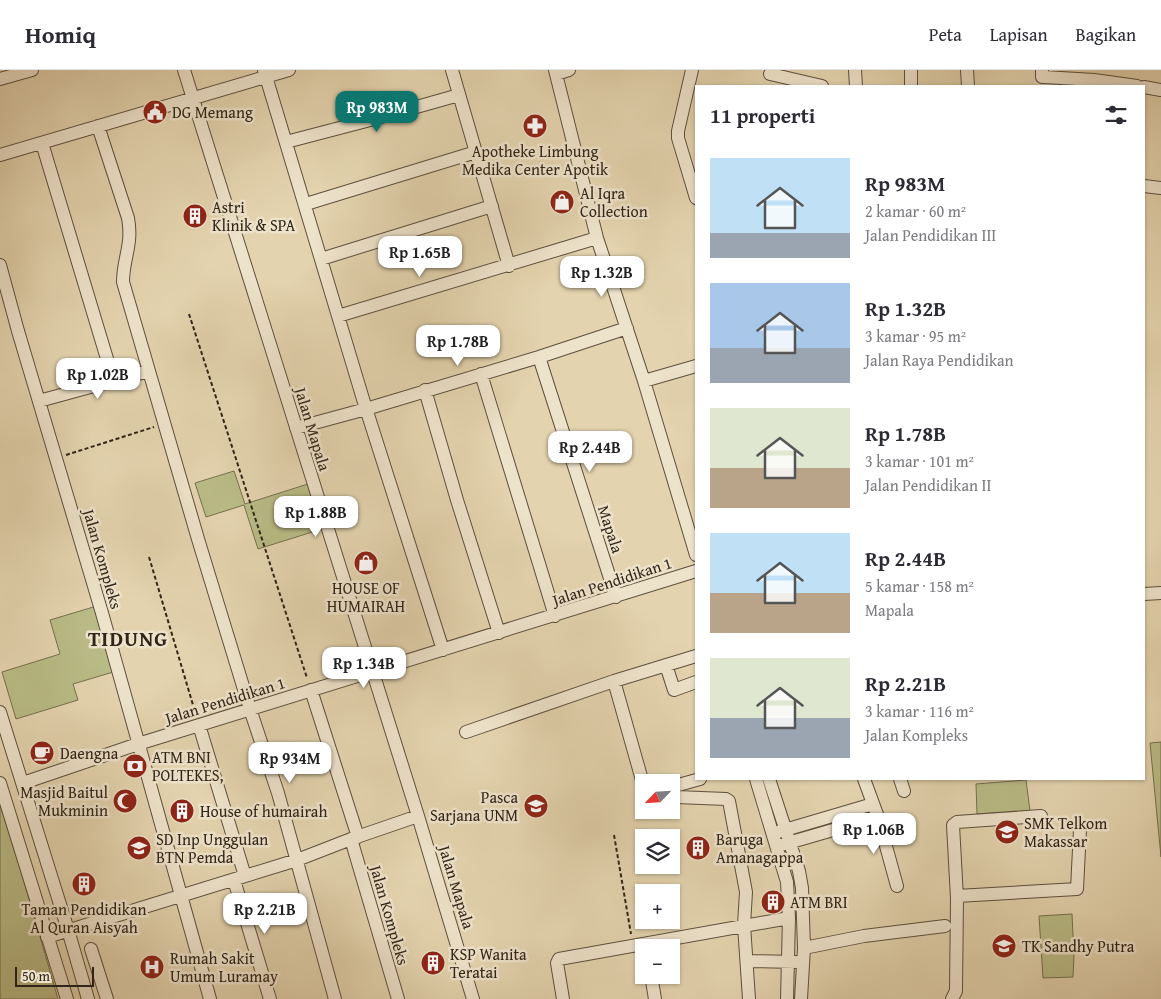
<!DOCTYPE html>
<html lang="id">
<meta charset="utf-8">
<style>
:root{--surface:#fff;--page:#f7f7f7;--text:#2b2b33;--muted:#7c7c81;--line:#e1e1e2;--accent:#0f766e}
body{margin:0;font-family:"Gentium Book Plus",serif;background:var(--page);color:var(--text);height:100vh;display:flex;flex-direction:column;font-size:19px;white-space:nowrap}
*{box-sizing:border-box;margin:0}
p{font-size:16px;color:var(--muted)}
.icon{flex:none;width:28px;height:28px;fill:none;stroke:currentColor;stroke-width:2;stroke-linecap:round;stroke-linejoin:round}
.map{position:relative;flex:1;overflow:hidden}
.sheet{position:absolute;left:695px;top:15px;width:450px;height:695px;display:flex;flex-direction:column;background:var(--surface);border-radius:0px;box-shadow:0 1px 4px #0004}
.sheet>*{flex:none}
.needle{width:32px;rotate:245deg}
.controls{position:absolute;left:635px;top:704px;display:grid;gap:10px}
.controls a{display:grid;place-items:center;width:45px;height:45px;border-radius:0px;background:var(--surface);box-shadow:0 1px 4px #0004;font-size:25px}
.scale{position:absolute;left:15px;bottom:12px;width:79px;box-sizing:border-box;padding-left:5px;border:2px solid #302518;border-top:0;font-size:14px;line-height:18px;white-space:nowrap;color:#302518;-webkit-text-stroke:4px #ede2ca;paint-order:stroke}
.price{position:absolute;translate:-50% -42px;padding:0 11px;border-radius:10px;background:#fff;color:#222;font-size:16px;line-height:32px;filter:drop-shadow(0 1px 2px #0008)}
.price::after{content:'';position:absolute;left:50%;top:30px;width:15px;height:11px;margin-left:-8px;background:inherit;clip-path:polygon(0 0,100% 0,50% 100%)}
.price.on{background:var(--accent);color:#fff}
ul{padding:0;list-style:none}
li{display:flex;align-items:center;gap:15px;height:125px;padding:0 15px}
li span{display:grid;place-items:center;flex:none;width:140px;height:100px;border-radius:0px;color:#555}
li>.icon{margin-inline-start:auto}
span .icon{width:60px;height:60px;fill:#fffc;stroke-width:1}
li b{font-size:21px}
h2{display:flex;justify-content:space-between;align-items:center;height:60px;padding:0 15px;font-size:21px}
header{display:flex;align-items:center;gap:30px;box-sizing:border-box;height:70px;padding:0 25px;background:var(--surface);border-bottom:1px solid var(--line)}
header strong{font-size:24px}
nav{display:flex;gap:28px;margin-inline-start:auto;font-size:18px}
.map>svg:first-child{display:block}
.green{fill:#b9bb86;stroke:#74704f}
.lines{fill:none;stroke-linecap:round;stroke-linejoin:round}
.minor-casing{stroke:#5d503e;stroke-width:14}
.path{stroke:#302518;stroke-width:2;stroke-dasharray:4 2.5;stroke-linecap:butt}
.minor{stroke:#ede2ca;stroke-width:12}
.labels{text-anchor:middle;dominant-baseline:central;stroke-width:5;stroke-linejoin:round;paint-order:stroke}
.poi-label{font-size:16px;fill:#302518;stroke:#ede2ca;text-anchor:start}
.street-label{font-size:16px;fill:#302518;stroke:#ede2ca}
.district-label{font-size:21px;font-weight:bold;letter-spacing:1px;fill:#302518;stroke:#ede2ca}
</style>
<header>
<strong>Homiq</strong>
<nav><a>Peta</a><a>Lapisan</a><a>Bagikan</a></nav>
</header>
<div class="map">
<svg width="1161" height="929" viewBox="0 0 1161 929">
<rect width="100%" height="100%" fill="#e3d3ae"/>
<filter id="stains"><feTurbulence type="fractalNoise" baseFrequency=".004" numOctaves="4"/><feColorMatrix values="0 0 0 0 .2 0 0 0 0 .09 0 0 0 0 .02 0 0 0 .5 -.17"/></filter>
<radialGradient id="worn" r=".72"><stop offset=".6" stop-color="#630" stop-opacity="0"/><stop offset="1" stop-color="#630" stop-opacity=".3"/></radialGradient>
<!-- green -->
<path class="green" d="M 234,401 L 245,434 L 311,413 L 325,458 L 258,479 L 244,435 L 206,447 L 195,413 Z
M 100,535 L 120,600 L 73,614 L 78,630 L 16,649 L 2,602 L 60,584 L 50,550 Z
M 1161,672 L 1161,787 L 1150,673 Z
M 1026,710 L 1030,741 L 977,744 L 976,714 Z
M 0,728 L 58,929 L 0,929 Z
M 1072,844 L 1074,886 L 1073,907 L 1043,908 L 1039,846 Z"/>
<g class="lines">
<defs>
<path id="minor" d="M 184,0 L 418,746 L 473,929
M 264,0 L 363,329 L 443,580
M 452,0 L 509,196
M 555,0 L 597,168 L 644,311 L 696,485
M 692,0 L 678,61 L 678,68 L 696,128
M 855,0 L 856,16
M 911,0 L 911,16
M 967,0 L 968,16
M 1042,0 L 1042,7 L 1044,7 L 1094,10 L 1137,16
M 556,4 L 569,0
M 770,4 L 822,16
M 0,9 L 32,0
M 1144,17 L 1161,20
M 98,56 L 128,148 C 133,175 123,188 123,212 L 198,469 L 250,639 L 278,723 L 335,929
M 286,72 L 374,49 L 459,25
M 42,73 L 114,312
M 0,85 L 289,0
M 1144,116 L 1161,118
M 306,134 L 476,82
M 321,189 L 492,136
M 0,195 L 18,261 L 102,543 L 210,929
M 338,246 L 597,168
M 539,287 L 616,527
M 481,304 L 555,546
M 644,311 L 696,296
M 425,320 L 457,430 L 499,563
M 39,331 L 149,301
M 296,358 L 366,339 L 539,287 L 627,258
M 1144,524 L 1161,523
M 666,595 L 674,620 L 696,612
M 614,611 L 644,717
M 311,620 L 358,767
M 0,642 L 68,860 L 88,929
M 199,655 L 245,806
M 466,662 L 614,611 L 696,586
M 756,709 L 787,812 L 789,848 L 787,929
M 769,709 L 799,801 L 802,818 L 804,878 L 801,929
M 864,709 L 878,747 L 897,816
M 900,709 L 904,721
M 0,713 L 67,929
M 23,713 L 138,674 L 696,501
M 671,717 L 700,709
M 671,724 L 676,727 L 726,729 L 729,731 L 746,822 L 744,855 L 749,929
M 778,762 L 873,734
M 351,769 L 398,929
M 781,775 L 878,747
M 234,810 L 270,929
M 957,826 L 1077,819 L 1080,759
M 47,867 L 297,790 L 351,769 L 418,746
M 804,878 L 864,866 L 945,856
M 91,879 L 107,929
M 747,891 L 796,892
M 651,905 L 655,929
M 563,929 L 557,893 L 559,889 L 789,848
M 952,929 L 956,921 L 957,828 L 953,755 L 957,752 L 1041,746"/>
</defs>
<!-- minor casing -->
<use href="#minor" class="minor-casing"/>
<!-- path -->
<path class="path" d="M 189,244 L 307,608
M 66,385 L 154,357
M 149,487 L 196,645
M 614,765 L 631,864"/>
<!-- minor -->
<use href="#minor" class="minor"/>
</g>
<!-- icons -->
<defs>
<symbol id="civic-disc" viewBox="-11 -11 22 22"><circle r="9.5" fill="#8f2418" stroke="#ede2ca"/><path d="M-.6-6.5H3V-4.5H.6V-3L4-1V1h2V6H-6V1h2V-1L-.6-3ZM-1.2 2.5V6h2.4V2.5Z" fill="#fff"/></symbol>
<symbol id="pharmacy-disc" viewBox="-11 -11 22 22"><circle r="9.5" fill="#8f2418" stroke="#ede2ca"/><path d="M-2-6h4v4h4v4h-4v4h-4v-4h-4v-4h4Z" fill="#fff"/></symbol>
<symbol id="shop-disc" viewBox="-11 -11 22 22"><circle r="9.5" fill="#8f2418" stroke="#ede2ca"/><path d="M-5-2.5h2.3a2.7 3.5 0 0 1 5.4 0H5L5.5 6h-11ZM-1.5-2.5h3a1.5 2.3 0 0 0-3 0Z" fill="#fff"/></symbol>
<symbol id="building-disc" viewBox="-11 -11 22 22"><circle r="9.5" fill="#8f2418" stroke="#ede2ca"/><path d="M-4-6H4V6H1V3H-1V6H-4ZM-2.5-4.3h1.7v1.8h-1.7ZM.8-4.3h1.7v1.8H.8ZM-2.5-1h1.7V.8h-1.7ZM.8-1h1.7V.8H.8Z" fill="#fff"/></symbol>
<symbol id="cafe-disc" viewBox="-11 -11 22 22"><circle r="9.5" fill="#8f2418" stroke="#ede2ca"/><path d="M-5.5-4.5H6V0H3Q3 3.5 0 3.5H-2.5Q-5.5 3.5-5.5 0ZM3-3.2v2h1.7v-2ZM-6 4.5H4V6H-6Z" fill="#fff"/></symbol>
<symbol id="bank-disc" viewBox="-11 -11 22 22"><circle r="9.5" fill="#8f2418" stroke="#ede2ca"/><path d="M-6-4H6V4H-6ZM0-2.3a2.3 2.3 0 1 0 0 4.6a2.3 2.3 0 1 0 0-4.6Z" fill="#fff"/></symbol>
<symbol id="mosque-disc" viewBox="-11 -11 22 22"><circle r="9.5" fill="#8f2418" stroke="#ede2ca"/><path d="M3.5-4.9A6 6 0 1 0 3.5 4.9A5 5 0 1 1 3.5-4.9Z" fill="#fff"/></symbol>
<symbol id="university-disc" viewBox="-11 -11 22 22"><circle r="9.5" fill="#8f2418" stroke="#ede2ca"/><path d="M0-5L7-2L0 1L-7-2ZM-4 1L0 2.5L4 1V4Q0 6-4 4Z" fill="#fff"/></symbol>
<symbol id="school-disc" viewBox="-11 -11 22 22"><circle r="9.5" fill="#8f2418" stroke="#ede2ca"/><path d="M0-5L7-2L0 1L-7-2ZM-4 1L0 2.5L4 1V4Q0 6-4 4Z" fill="#fff"/></symbol>
<symbol id="hospital-disc" viewBox="-11 -11 22 22"><circle r="9.5" fill="#8f2418" stroke="#ede2ca"/><path d="M-5-5h3v3.5h4V-5h3V5h-3V1.5h-4V5h-3Z" fill="#fff"/></symbol>
</defs>
<g fill-rule="evenodd">
<use href="#civic-disc" x="141" y="28" width="28" height="28"/>
<use href="#pharmacy-disc" x="521" y="42" width="28" height="28"/>
<use href="#shop-disc" x="548" y="118" width="28" height="28"/>
<use href="#building-disc" x="181" y="132" width="28" height="28"/>
<use href="#shop-disc" x="352" y="479" width="28" height="28"/>
<use href="#cafe-disc" x="28" y="669" width="28" height="28"/>
<use href="#bank-disc" x="121" y="682" width="28" height="28"/>
<use href="#mosque-disc" x="111" y="717" width="28" height="28"/>
<use href="#university-disc" x="522" y="722" width="28" height="28"/>
<use href="#building-disc" x="168" y="727" width="28" height="28"/>
<use href="#school-disc" x="993" y="748" width="28" height="28"/>
<use href="#school-disc" x="125" y="764" width="28" height="28"/>
<use href="#building-disc" x="684" y="764" width="28" height="28"/>
<use href="#building-disc" x="70" y="800" width="28" height="28"/>
<use href="#building-disc" x="759" y="818" width="28" height="28"/>
<use href="#school-disc" x="990" y="862" width="28" height="28"/>
<use href="#building-disc" x="419" y="879" width="28" height="28"/>
<use href="#hospital-disc" x="138" y="883" width="28" height="28"/>
</g>
<g class="labels">
<!-- poi labels -->
<g class="poi-label">
<text x="172" y="42">DG Memang</text>
<text x="535" y="81" text-anchor="middle">Apotheke Limbung<tspan x="535" dy="18">Medika Center Apotik</tspan></text>
<text x="580" y="123">Al Iqra<tspan x="580" dy="18">Collection</tspan></text>
<text x="212" y="137">Astri<tspan x="212" dy="18">Klinik &amp; SPA</tspan></text>
<text x="366" y="518" text-anchor="middle">HOUSE OF<tspan x="366" dy="18">HUMAIRAH</tspan></text>
<text x="60" y="683">Daengna</text>
<text x="152" y="687">ATM BNI<tspan x="152" dy="18">POLTEKES,</tspan></text>
<text x="108" y="722" text-anchor="end">Masjid Baitul<tspan x="108" dy="18">Mukminin</tspan></text>
<text x="518" y="727" text-anchor="end">Pasca<tspan x="518" dy="18">Sarjana UNM</tspan></text>
<text x="200" y="741">House of humairah</text>
<text x="1024" y="753">SMK Telkom<tspan x="1024" dy="18">Makassar</tspan></text>
<text x="156" y="769">SD Inp Unggulan<tspan x="156" dy="18">BTN Pemda</tspan></text>
<text x="716" y="769">Baruga<tspan x="716" dy="18">Amanagappa</tspan></text>
<text x="790" y="832">ATM BRI</text>
<text x="84" y="839" text-anchor="middle">Taman Pendidikan<tspan x="84" dy="18">Al Quran Aisyah</tspan></text>
<text x="1022" y="876">TK Sandhy Putra</text>
<text x="450" y="884">KSP Wanita<tspan x="450" dy="18">Teratai</tspan></text>
<text x="170" y="888">Rumah Sakit<tspan x="170" dy="18">Umum Luramay</tspan></text>
</g>
<!-- street labels -->
<g class="street-label">
<text transform="translate(313 359) rotate(73)">Jalan Mapala</text>
<text transform="translate(611 459) rotate(72)">Mapala</text>
<text transform="translate(103 489) rotate(74)">Jalan Kompleks</text>
<text transform="translate(612 511) rotate(-18)">Jalan Pendidikan 1</text>
<text transform="translate(225 630) rotate(-17)">Jalan Pendidikan 1</text>
<text transform="translate(457 817) rotate(73)">Jalan Mapala</text>
<text transform="translate(390 845) rotate(74)">Jalan Kompleks</text>
</g>
<!-- district labels -->
<g class="district-label">
<text x="128" y="568">TIDUNG</text>
</g>
</g>
<rect width="100%" height="100%" filter="url(#stains)"/>
<rect width="100%" height="100%" fill="url(#worn)"/>
</svg>
<div class="controls">
<a><svg class="needle" viewBox="-14 -14 28 28"><path d="M0-13l5 13h-10z" fill="#e53935"/><path d="M0 13l5-13h-10z" fill="#7c7c81"/></svg></a>
<a><svg class="icon" aria-label="layers" viewBox="0 0 24 24"><path d="M12 4l9 5-9 5-9-5zM3 14l9 5 9-5"/></svg></a>
<a>+</a>
<a>−</a>
</div>
<div class="scale">50 m</div>
<b class="price on" style="left:377px;top:63px">Rp 983M</b>
<b class="price" style="left:420px;top:208px">Rp 1.65B</b>
<b class="price" style="left:602px;top:228px">Rp 1.32B</b>
<b class="price" style="left:458px;top:297px">Rp 1.78B</b>
<b class="price" style="left:98px;top:330px">Rp 1.02B</b>
<b class="price" style="left:590px;top:403px">Rp 2.44B</b>
<b class="price" style="left:316px;top:468px">Rp 1.88B</b>
<b class="price" style="left:364px;top:619px">Rp 1.34B</b>
<b class="price" style="left:290px;top:714px">Rp 934M</b>
<b class="price" style="left:874px;top:785px">Rp 1.06B</b>
<b class="price" style="left:265px;top:865px">Rp 2.21B</b>
<section class="sheet">
<h2>11 properti<svg class="icon" aria-label="filters" viewBox="0 0 24 24"><path d="M4 7h16M4 17h16"/><circle cx="9" cy="7" r="2"/><circle cx="15" cy="17" r="2"/></svg></h2>
<ul>
<li><span style="background:linear-gradient(#bfe0f5 75%,#9aa5b1 0)"><svg class="icon" aria-label="home" viewBox="0 0 24 24"><path d="M3 11l9-7 9 7M6 9v11h12V9"/></svg></span><div><b>Rp 983M</b><p>2 kamar · 60 m²</p><p>Jalan Pendidikan III</p></div></li>
<li><span style="background:linear-gradient(#a9c7e8 65%,#9aa5b1 0)"><svg class="icon" aria-label="home" viewBox="0 0 24 24"><path d="M3 11l9-7 9 7M6 9v11h12V9"/></svg></span><div><b>Rp 1.32B</b><p>3 kamar · 95 m²</p><p>Jalan Raya Pendidikan</p></div></li>
<li><span style="background:linear-gradient(#dfe7d0 60%,#b9a48a 0)"><svg class="icon" aria-label="home" viewBox="0 0 24 24"><path d="M3 11l9-7 9 7M6 9v11h12V9"/></svg></span><div><b>Rp 1.78B</b><p>3 kamar · 101 m²</p><p>Jalan Pendidikan II</p></div></li>
<li><span style="background:linear-gradient(#bfe0f5 60%,#b9a48a 0)"><svg class="icon" aria-label="home" viewBox="0 0 24 24"><path d="M3 11l9-7 9 7M6 9v11h12V9"/></svg></span><div><b>Rp 2.44B</b><p>5 kamar · 158 m²</p><p>Mapala</p></div></li>
<li><span style="background:linear-gradient(#dfe7d0 60%,#9aa5b1 0)"><svg class="icon" aria-label="home" viewBox="0 0 24 24"><path d="M3 11l9-7 9 7M6 9v11h12V9"/></svg></span><div><b>Rp 2.21B</b><p>3 kamar · 116 m²</p><p>Jalan Kompleks</p></div></li>
</ul>
</section>
</div>
